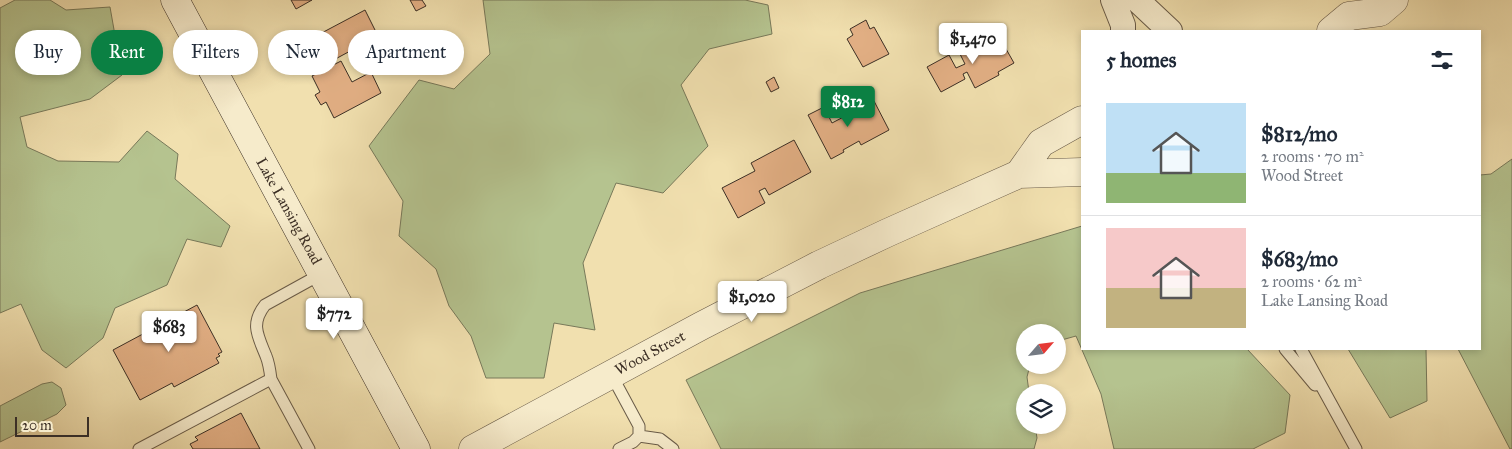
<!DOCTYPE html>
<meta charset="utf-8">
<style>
:root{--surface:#fff;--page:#f6f6f7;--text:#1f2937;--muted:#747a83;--line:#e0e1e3;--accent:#0b8043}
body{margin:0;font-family:"IM FELL Great Primer",serif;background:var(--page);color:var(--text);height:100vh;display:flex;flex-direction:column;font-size:19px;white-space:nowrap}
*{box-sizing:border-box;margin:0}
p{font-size:16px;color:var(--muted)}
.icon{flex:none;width:28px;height:28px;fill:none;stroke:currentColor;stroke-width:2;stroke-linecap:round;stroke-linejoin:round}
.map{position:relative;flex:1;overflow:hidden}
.sheet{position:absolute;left:1081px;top:30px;width:400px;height:320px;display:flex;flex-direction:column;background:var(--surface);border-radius:0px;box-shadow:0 2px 8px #0003}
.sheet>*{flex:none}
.guide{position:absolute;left:15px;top:30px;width:475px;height:45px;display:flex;gap:10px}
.needle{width:32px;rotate:62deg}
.fabs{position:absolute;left:1016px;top:324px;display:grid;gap:10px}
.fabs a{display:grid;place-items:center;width:50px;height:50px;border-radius:50%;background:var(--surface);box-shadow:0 2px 8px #0003;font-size:25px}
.scale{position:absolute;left:15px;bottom:12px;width:74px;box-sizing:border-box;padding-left:5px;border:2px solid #3c2f25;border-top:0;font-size:14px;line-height:18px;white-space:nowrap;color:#3c2f25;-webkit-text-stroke:4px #f6ebcb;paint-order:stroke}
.price{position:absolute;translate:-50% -42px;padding:0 11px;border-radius:5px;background:#fff;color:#222;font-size:16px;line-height:32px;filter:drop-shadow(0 1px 2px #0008)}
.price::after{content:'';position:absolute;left:50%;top:30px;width:15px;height:11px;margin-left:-8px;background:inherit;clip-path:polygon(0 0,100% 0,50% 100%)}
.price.on{background:var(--accent);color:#fff}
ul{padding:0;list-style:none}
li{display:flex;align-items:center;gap:15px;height:125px;padding:0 25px}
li+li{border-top:1px solid var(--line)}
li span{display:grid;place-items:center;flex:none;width:140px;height:100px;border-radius:0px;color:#555}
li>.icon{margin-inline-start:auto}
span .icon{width:60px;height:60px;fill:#fffc;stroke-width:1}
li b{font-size:21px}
h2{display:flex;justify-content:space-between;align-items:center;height:60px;padding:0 25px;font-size:21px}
.chip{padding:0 18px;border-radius:22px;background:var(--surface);box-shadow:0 2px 8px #0003;font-size:18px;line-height:45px}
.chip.on{background:var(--accent);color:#fff}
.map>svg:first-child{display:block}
.green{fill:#b5c38f;stroke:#78795a}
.building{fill:#e2af84;stroke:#3c2f25}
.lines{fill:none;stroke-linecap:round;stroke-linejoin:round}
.service-casing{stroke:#695b48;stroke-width:13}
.minor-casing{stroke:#695b48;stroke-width:26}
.tertiary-casing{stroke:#695b48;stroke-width:29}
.secondary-casing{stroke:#3c2f25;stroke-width:29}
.service{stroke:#f6ebcb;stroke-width:11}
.minor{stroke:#f6ebcb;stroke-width:24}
.tertiary{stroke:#f6ebcb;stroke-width:28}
.secondary{stroke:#f6ebcb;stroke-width:28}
.labels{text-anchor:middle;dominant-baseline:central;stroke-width:5;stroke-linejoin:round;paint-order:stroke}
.street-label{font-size:15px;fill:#3c2f25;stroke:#f6ebcb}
</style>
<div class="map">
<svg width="1512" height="449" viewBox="0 0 1512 449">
<rect width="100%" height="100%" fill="#f1e0af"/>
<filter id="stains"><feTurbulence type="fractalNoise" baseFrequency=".004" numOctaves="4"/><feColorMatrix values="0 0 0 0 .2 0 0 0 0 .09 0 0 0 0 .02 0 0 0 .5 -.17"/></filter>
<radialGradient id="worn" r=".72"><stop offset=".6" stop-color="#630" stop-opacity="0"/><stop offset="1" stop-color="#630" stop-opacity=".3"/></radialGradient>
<!-- green -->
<path class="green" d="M 15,0 L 50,0 L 66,10 L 110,7 L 122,75 L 90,99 L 20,117 L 27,147 L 58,161 L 119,162 L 147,131 L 178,154 L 175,179 L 230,226 L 221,247 L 187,239 L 167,285 L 115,308 L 103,338 L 66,368 L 42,350 L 21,304 L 0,313 L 0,8 Z
M 483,0 L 745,0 L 768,5 L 772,34 L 709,49 L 681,85 L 708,146 L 663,193 L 616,183 L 583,263 L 595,330 L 554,323 L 544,378 L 486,378 L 471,336 L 449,306 L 436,269 L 399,236 L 403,201 L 369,146 L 419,80 L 454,89 L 490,54 Z
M 1512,159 L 1512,449 L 1510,449 L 1458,349 L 1480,349 L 1480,175 L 1491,174 Z
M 1082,226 L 1082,349 L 1247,349 L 1290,395 L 1285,433 L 1253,449 L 1114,449 L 1101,394 L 1076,336 L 1058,341 L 1058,332 L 1025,332 L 1025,365 L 1030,365 L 1027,377 L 1029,392 L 1025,392 L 1025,425 L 1035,425 L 1037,438 L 1034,449 L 721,449 L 686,380 L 860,293 Z
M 1348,349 L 1426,349 L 1427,401 L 1390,418 Z
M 52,382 L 61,388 L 66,405 L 57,414 L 0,442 L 0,406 L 42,384 Z"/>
<!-- building -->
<path class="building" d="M 291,0 L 312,0 L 296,9 Z
M 410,0 L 422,0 L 426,6 L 416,11 Z
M 365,10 L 378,36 L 328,63 L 314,37 Z
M 866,20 L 870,29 L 874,27 L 889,54 L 863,67 L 847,39 L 853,35 L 850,29 Z
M 997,33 L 1014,63 L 998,72 L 999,75 L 975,88 L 967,72 L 963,74 L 965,79 L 941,92 L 927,67 L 949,55 L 956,68 L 965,64 L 960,54 Z
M 341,61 L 352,82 L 371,72 L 381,93 L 334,118 L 326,102 L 321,105 L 315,95 L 320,92 L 312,76 Z
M 774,77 L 779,88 L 771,92 L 766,82 Z
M 874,101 L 889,130 L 861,145 L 859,141 L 843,150 L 844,152 L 831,159 L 808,115 L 824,107 L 832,123 Z
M 794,140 L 811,172 L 769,195 L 765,188 L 759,191 L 765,203 L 738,218 L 722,188 L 755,171 L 751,163 Z
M 197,305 L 222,352 L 218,354 L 220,356 L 216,358 L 219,363 L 174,387 L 172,383 L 140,400 L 113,350 Z
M 241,413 L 260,449 L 193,449 L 190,444 L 198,440 L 195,437 Z"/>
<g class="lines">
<defs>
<path id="service" d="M 1285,349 L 1315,385
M 1301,349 L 1356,449
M 611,374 L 639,426 L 639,436 L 633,442 L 619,449
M 271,379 C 270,371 269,363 266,356 C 258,336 250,324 265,305 L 323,273
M 639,436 L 660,439 L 673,449
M 139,449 L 271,379 L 309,449"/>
<path id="minor" d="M 1113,0 L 1123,25 L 1123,31
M 1137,0 L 1170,31"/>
<path id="tertiary" d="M 1331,31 L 1349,16 L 1380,12 L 1394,0
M 1019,174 L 1041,143 L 1082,120
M 473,449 L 701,326 L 819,265 L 887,233 L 1019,174 L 1082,172"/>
<path id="secondary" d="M 175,0 L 416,449"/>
</defs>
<!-- service casing -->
<use href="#service" class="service-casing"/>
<!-- minor casing -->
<use href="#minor" class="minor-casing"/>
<!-- tertiary casing -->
<use href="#tertiary" class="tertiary-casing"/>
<!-- secondary casing -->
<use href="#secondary" class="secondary-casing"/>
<!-- service -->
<use href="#service" class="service"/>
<!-- minor -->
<use href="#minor" class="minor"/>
<!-- tertiary -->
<use href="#tertiary" class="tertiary"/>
<!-- secondary -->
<use href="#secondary" class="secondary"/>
</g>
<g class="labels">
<!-- street labels -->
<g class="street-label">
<text transform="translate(289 211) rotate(61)">Lake Lansing Road</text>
<text transform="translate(650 353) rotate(-28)">Wood Street</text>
</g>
</g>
<rect width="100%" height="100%" filter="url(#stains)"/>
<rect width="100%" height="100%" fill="url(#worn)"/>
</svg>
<div class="fabs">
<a><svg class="needle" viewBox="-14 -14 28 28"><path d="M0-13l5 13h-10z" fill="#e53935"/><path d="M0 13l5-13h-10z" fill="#747a83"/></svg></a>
<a><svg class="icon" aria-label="layers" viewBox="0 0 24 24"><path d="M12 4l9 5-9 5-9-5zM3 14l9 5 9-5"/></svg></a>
</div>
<div class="scale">20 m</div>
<b class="price" style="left:973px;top:65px">$1,470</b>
<b class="price on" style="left:848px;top:128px">$812</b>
<b class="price" style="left:752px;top:323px">$1,020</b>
<b class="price" style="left:334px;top:340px">$772</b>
<b class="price" style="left:169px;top:353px">$683</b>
<div class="guide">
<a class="chip">Buy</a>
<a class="chip on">Rent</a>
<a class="chip">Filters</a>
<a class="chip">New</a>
<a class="chip">Apartment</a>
</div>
<section class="sheet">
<h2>5 homes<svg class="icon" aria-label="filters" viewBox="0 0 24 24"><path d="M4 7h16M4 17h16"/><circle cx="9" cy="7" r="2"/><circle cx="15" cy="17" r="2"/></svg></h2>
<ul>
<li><span style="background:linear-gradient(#bfe0f5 70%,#8fb573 0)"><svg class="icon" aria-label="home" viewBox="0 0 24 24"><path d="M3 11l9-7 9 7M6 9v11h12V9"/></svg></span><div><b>$812/mo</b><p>2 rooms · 70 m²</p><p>Wood Street</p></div></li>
<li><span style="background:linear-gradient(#f6c9c9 60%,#c2b280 0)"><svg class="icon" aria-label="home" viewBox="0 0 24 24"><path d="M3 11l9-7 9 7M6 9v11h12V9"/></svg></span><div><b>$683/mo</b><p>2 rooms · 62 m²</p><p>Lake Lansing Road</p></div></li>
</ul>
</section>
</div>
